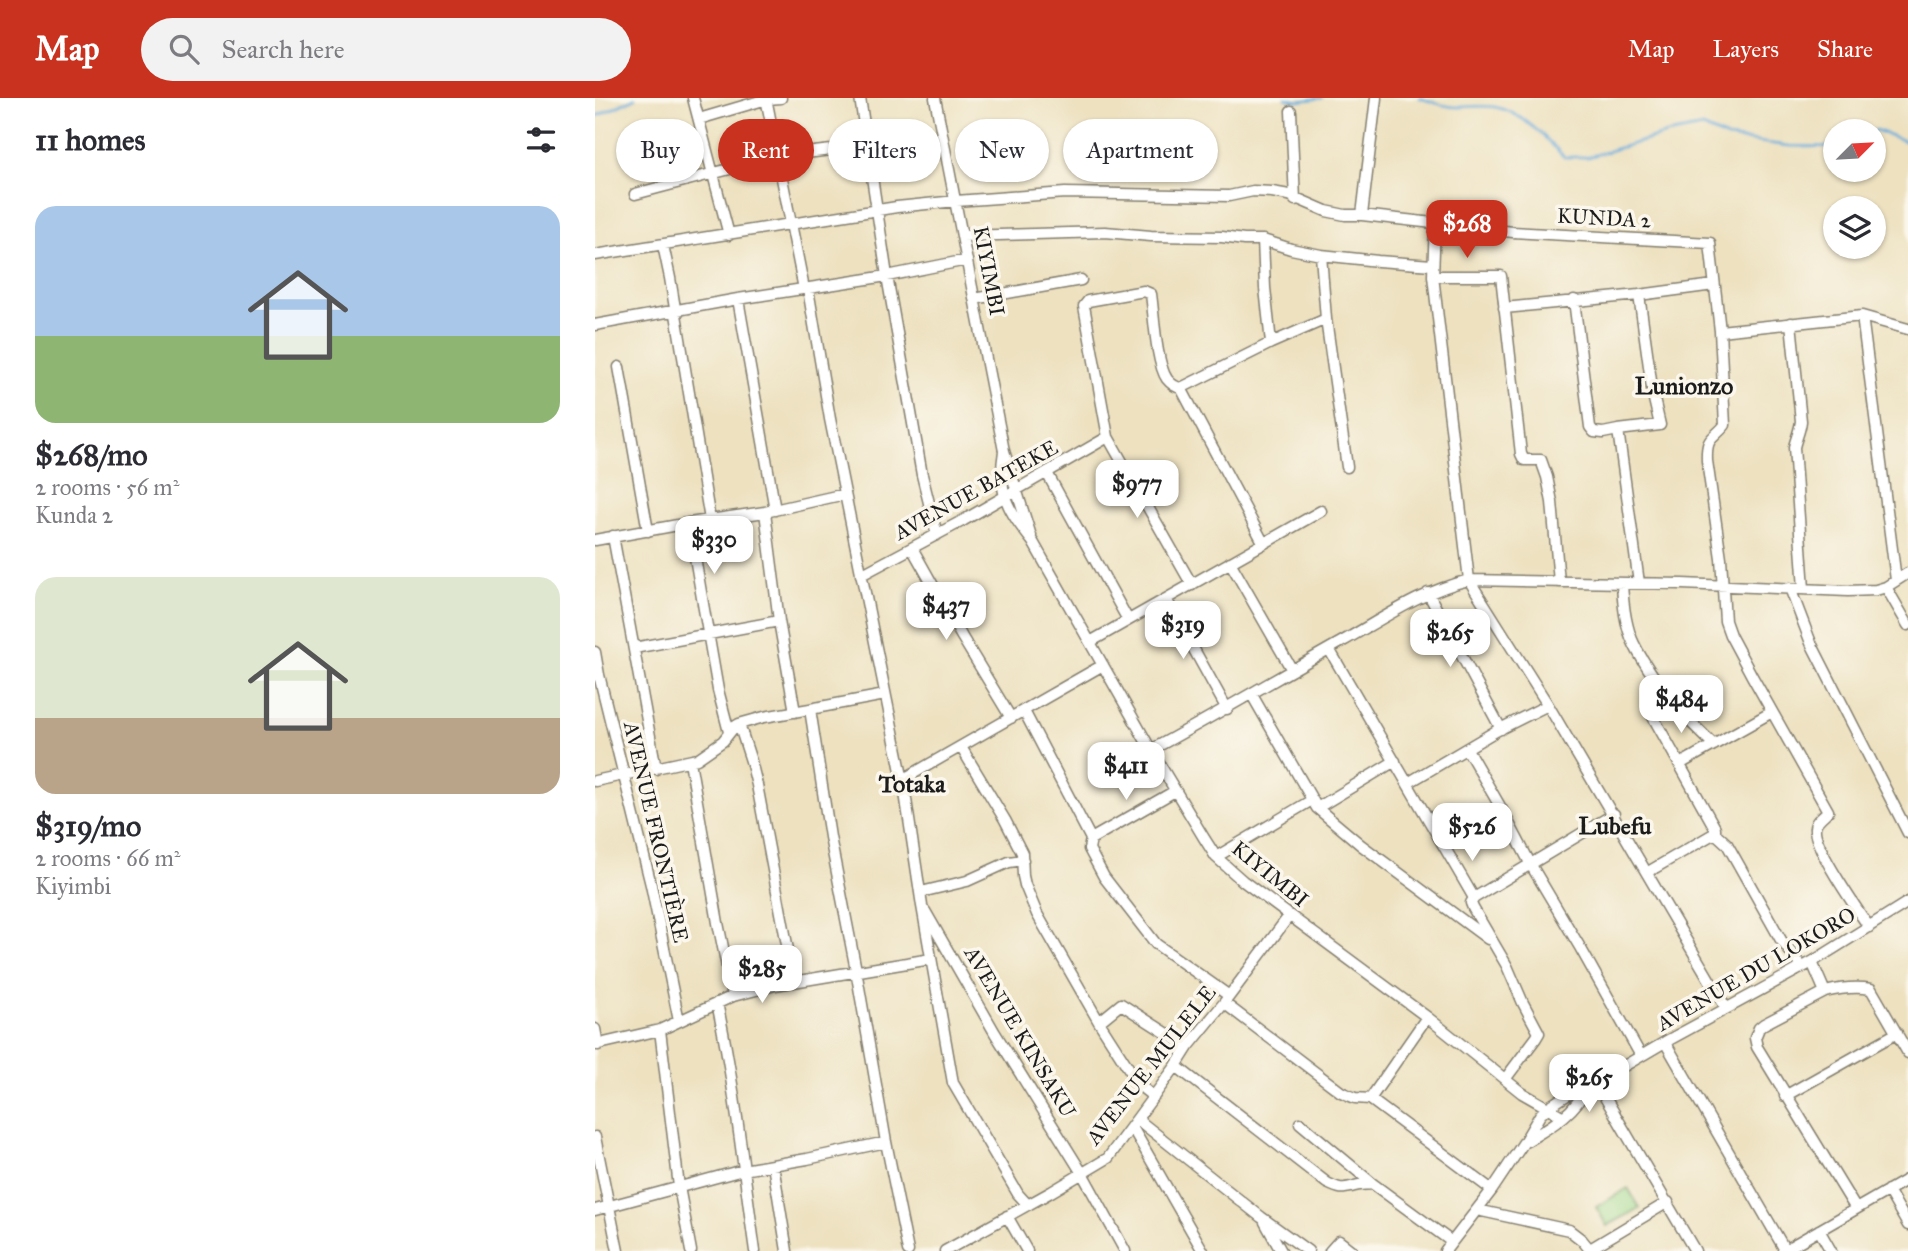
<!DOCTYPE html>
<meta charset="utf-8">
<style>
:root{--surface:#fff;--page:#f2f2f3;--text:#2b2b33;--muted:#7c7c81;--accent:#c8321e}
body{margin:0;font-family:"IM FELL Great Primer",serif;background:var(--page);color:var(--text);height:100vh;display:flex;flex-direction:column;font-size:26px;white-space:nowrap}
*{box-sizing:border-box;margin:0}
p{font-size:23px;color:var(--muted)}
.icon{flex:none;width:38px;height:38px;fill:none;stroke:currentColor;stroke-width:2;stroke-linecap:round;stroke-linejoin:round}
.map{position:relative;flex:1;overflow:hidden}
.side{display:flex;flex-direction:column;background:var(--surface);width:595px}
.side>*{flex:none}
.guide{position:absolute;left:21px;top:21px;width:665px;height:63px;display:flex;gap:14px}
.needle{width:46px;rotate:66deg}
.tools{position:absolute;left:1228px;top:21px;display:grid;gap:14px}
.tools a{display:grid;place-items:center;width:63px;height:63px;border-radius:50%;background:var(--surface);box-shadow:0 2px 5px #0004;font-size:35px}
.price{position:absolute;translate:-50% -60px;padding:0 16px;border-radius:14px;background:#fff;color:#222;font-size:23px;line-height:46px;filter:drop-shadow(0 2px 4px #0008)}
.price::after{content:'';position:absolute;left:50%;top:42px;width:21px;height:16px;margin-left:-10px;background:inherit;clip-path:polygon(0 0,100% 0,50% 100%)}
.price.active{background:var(--accent);color:#fff}
ul{padding:0;list-style:none}
li{display:grid;align-content:center;gap:14px;height:371px;padding:0 35px}
li span{display:grid;place-items:center;height:217px;border-radius:21px;color:#555}
li>.icon{margin-inline-start:auto}
span .icon{width:126px;height:126px;fill:#fffc;stroke-width:1}
li b{font-size:30px}
h2{display:flex;justify-content:space-between;align-items:center;height:84px;padding:0 35px;font-size:30px}
.tag{padding:0 24px;border-radius:32px;background:var(--surface);box-shadow:0 2px 5px #0004;font-size:24px;line-height:63px}
.tag.active{background:var(--accent);color:#fff}
header{display:flex;align-items:center;gap:42px;box-sizing:border-box;height:98px;padding:0 35px;background:var(--accent);color:#fff}
header strong{font-size:33px}
nav{display:flex;gap:38px;margin-inline-start:auto;font-size:24px}
.search{width:490px;height:63px;background:var(--page);display:flex;align-items:center;gap:18px;box-sizing:border-box;padding:0 24px;border-radius:38px;color:var(--muted);font-size:26px}
main{display:flex;flex:1;min-height:0}
.map>svg:first-child{display:block}
.green{fill:#9fd789;stroke:#5e7a52;stroke-width:2}
.lines{fill:none;stroke-linecap:round;stroke-linejoin:round}
.stream{stroke:#65abdb;stroke-width:2.5}
.minor-casing{stroke:#847e6e;stroke-width:13}
.minor{stroke:#fff;stroke-width:10}
.labels{text-anchor:middle;dominant-baseline:central;stroke-width:7;stroke-linejoin:round;paint-order:stroke}
.street-label{font-size:21px;fill:#1c1c1c;stroke:#fbf7ec}
.quarter-label{font-size:24px;font-weight:bold;fill:#1c1c1c;stroke:#fbf7ec}
</style>
<header>
<strong>Map</strong>
<div class="search"><svg class="icon" aria-label="search" viewBox="0 0 24 24"><circle cx="10" cy="10" r="6"/><path d="M15 15l6 6"/></svg>Search here</div>
<nav><a>Map</a><a>Layers</a><a>Share</a></nav>
</header>
<main>
<section class="side">
<h2>11 homes<svg class="icon" aria-label="filters" viewBox="0 0 24 24"><path d="M4 7h16M4 17h16"/><circle cx="9" cy="7" r="2"/><circle cx="15" cy="17" r="2"/></svg></h2>
<ul>
<li><span style="background:linear-gradient(#a9c7e8 60%,#8fb573 0)"><svg class="icon" aria-label="home" viewBox="0 0 24 24"><path d="M3 11l9-7 9 7M6 9v11h12V9"/></svg></span><div><b>$268/mo</b><p>2 rooms · 56 m²</p><p>Kunda 2</p></div></li>
<li><span style="background:linear-gradient(#dfe7d0 65%,#b9a48a 0)"><svg class="icon" aria-label="home" viewBox="0 0 24 24"><path d="M3 11l9-7 9 7M6 9v11h12V9"/></svg></span><div><b>$319/mo</b><p>2 rooms · 66 m²</p><p>Kiyimbi</p></div></li>
</ul>
</section>
<div class="map">
<svg width="1313" height="1153" viewBox="0 0 1313 1153">
<rect width="100%" height="100%" fill="#fbf7ec"/>
<filter id="ink" filterUnits="userSpaceOnUse"><feTurbulence type="fractalNoise" baseFrequency=".0143" numOctaves="2"/><feDisplacementMap in="SourceGraphic" scale="14" xChannelSelector="R" yChannelSelector="G"/><feConvolveMatrix kernelMatrix="1 2 1 2 8 2 1 2 1" color-interpolation-filters="sRGB"/></filter>
<filter id="wash" filterUnits="userSpaceOnUse"><feTurbulence type="fractalNoise" baseFrequency=".00686" numOctaves="4" result="noise"/><feDisplacementMap in="SourceGraphic" scale="28" xChannelSelector="R" yChannelSelector="G"/><feGaussianBlur stdDeviation="1.57" result="paint"/><feColorMatrix in="noise" values="0 0 0 0 0 0 0 0 0 0 0 0 0 0 0 0 0 1.4 0 .05"/><feComposite in="paint" operator="in"/></filter>
<g filter="url(#wash)">
<rect width="100%" height="100%" fill="#ede1c0"/>
<!-- green -->
<path class="green" d="M 1033,1090 L 1045,1110 L 1012,1128 L 1001,1109 Z"/>
<g class="lines">
<!-- stream -->
<path class="stream" d="M 690,0 L 703,3 L 727,0
M 825,0 C 837,4 849,9 862,9 C 874,9 888,7 900,9 C 927,14 951,40 969,59 L 993,59 L 1072,36 L 1108,29 L 1132,40 L 1194,48 L 1241,49
M 0,19 L 40,0
M 1279,33 L 1281,32 L 1313,44"/>
</g>
</g>
<g filter="url(#ink)">
<g class="lines">
<defs>
<path id="minor" d="M 98,0 L 134,137
M 171,0 L 209,191
M 265,0 L 292,178 L 327,377 L 342,437
M 340,0 L 409,353 L 436,438
M 696,13 L 700,102
M 104,21 L 172,1 L 186,0
M 40,96 L 184,58 L 272,48
M 767,117 L 781,0
M 840,126 L 838,178 L 874,482 L 953,607 L 1131,910
M 367,138 L 510,134 L 556,138 L 627,139 L 649,142 L 668,142 L 696,151 L 726,157 L 783,163 L 837,167
M 668,142 L 670,190 L 676,245
M 68,147 L 75,180 L 115,422
M 0,157 L 302,109 L 361,103 L 470,95 L 634,98 L 658,93 L 677,94 L 694,97 L 731,113 L 750,117 L 767,117 L 918,134 L 1115,145 L 1125,233 L 1130,327 C 1117,343 1111,338 1112,363 L 1126,460 L 1130,523 L 1135,537 L 1157,578 L 1233,713 C 1228,718 1220,723 1220,730 C 1218,749 1262,811 1274,829
M 726,157 L 731,221 L 752,369
M 838,178 L 906,178 L 926,356 L 929,362 L 946,362 L 952,379 L 957,404 L 964,484
M 213,191 L 235,321 L 309,688 L 327,808 L 358,985 L 423,1096 L 433,1107
M 143,201 L 180,412
M 379,201 L 486,182
M 979,202 L 995,329 L 999,334 L 1008,335 L 1023,332
M 909,210 L 1044,197 L 1119,187
M 1267,218 L 1301,482
M 1196,225 L 1206,323 C 1205,333 1201,340 1199,349 L 1209,491
M 0,227 L 143,201 L 292,178 L 372,162
M 1125,233 L 1267,218 L 1313,231
M 24,269 L 53,433
M 586,290 L 676,245 L 731,221
M 409,353 C 402,395 412,411 438,444 L 556,652 L 609,740 L 621,759 L 648,783 L 832,919 L 927,995 L 967,1018
M 452,375 L 533,522
M 170,414 L 184,523 L 200,614
M 94,425 L 123,592 L 134,634
M 18,438 L 61,671
M 0,442 L 94,425 L 170,414 L 250,396
M 317,450 L 367,539 L 416,620
M 635,464 L 697,572
M 266,477 L 369,422 L 513,339
M 1027,485 C 1028,506 1030,528 1039,546 C 1049,567 1064,585 1075,604 L 1057,617 L 1120,730 L 1120,735 L 1132,746 L 1186,842 L 1207,869
M 1044,485 L 1023,332 L 1065,327 L 1058,297 L 1044,197
M 597,487 L 513,339 L 489,208 L 493,203 L 549,193 L 556,196 C 559,217 561,265 572,281 C 576,286 580,289 586,290 L 668,444
M 1291,489 L 1313,527
M 1195,490 L 1216,545 L 1313,735
M 833,495 L 906,631
M 571,501 L 632,611
M 495,544 L 726,413
M 39,550 L 184,523
M 734,551 L 879,800 L 876,805 L 878,810 L 912,868 L 928,905 L 944,935 L 941,940 L 911,980
M 0,554 L 4,577 L 56,787 L 84,923
M 657,597 L 722,710 L 766,747 L 893,841
M 1075,604 L 1119,647
M 215,611 L 290,597
M 429,613 L 496,741 L 494,751 L 509,779 L 561,846 L 633,897
M 144,626 L 156,663 L 162,687 L 199,884
M 366,649 L 410,722 L 427,755 L 428,778 L 430,787 L 442,816 L 504,924 L 545,988 L 554,995 L 560,997
M 872,651 L 906,710 L 936,767 L 986,851 L 1046,958
M 556,652 C 621,617 684,579 748,543 C 789,520 827,493 874,482 L 1087,486 L 1253,493 L 1281,492 L 1291,489 L 1313,475
M 95,663 L 123,825 L 138,898
M 1085,666 L 1177,614
M 307,682 L 508,567
M 0,683 L 102,661 L 128,643 L 139,629 L 144,626 L 169,619 L 215,611 L 235,739 L 261,872 L 291,1044 L 313,1153
M 813,685 L 901,633 L 953,607
M 722,710 L 800,663
M 496,741 L 580,693
M 621,759 L 717,702
M 1053,774 L 1120,735
M 326,794 L 372,783 L 414,764 L 428,762
M 879,800 L 1019,716
M 330,813 L 400,935 L 487,1075 L 530,1153
M 1217,864 L 1230,894 C 1246,890 1260,888 1276,891 L 1313,955
M 1230,894 L 1169,926 L 1164,930 L 1160,940 L 1162,949 L 1261,1111
M 122,905 C 140,987 148,1070 160,1153
M 629,905 L 746,994 L 760,1000 L 775,1001 L 897,1092
M 504,924 L 526,906 L 593,949
M 0,931 L 3,947
M 65,932 L 84,1089 L 96,1153
M 1070,944 L 1190,1152
M 0,947 L 65,932 L 138,898 L 180,887 L 336,861
M 581,968 L 732,1085 C 746,1092 747,1091 760,1088 C 766,1086 773,1087 778,1086 L 857,1144
M 1001,984 L 1100,1153
M 1190,998 L 1302,935
M 775,1001 L 832,919
M 542,1021 L 666,1119 L 713,1153
M 705,1025 L 778,1086
M 537,1029 L 608,1153
M 0,1039 L 23,1153
M 932,1043 C 953,1030 981,1015 990,991
M 178,1067 L 192,1153
M 1293,1092 L 1313,1127
M 0,1112 L 148,1072 L 212,1061 L 291,1044
M 882,1112 L 974,1132 L 987,1142 L 996,1153
M 412,1118 L 432,1153
M 670,1124 L 686,1153
M 1224,1132 L 1236,1153
M 995,1151 L 1073,1104
M 350,1153 L 456,1094 L 513,1060 L 581,968 L 593,949 L 629,905 L 694,818
M 735,1153 L 744,1143 L 757,1153
M 850,1153 L 897,1092 L 929,1044 L 945,1017 L 952,1010 L 972,997 L 990,991 L 1070,944 L 1217,864 L 1313,804
M 1188,1153 L 1313,1081"/>
</defs>
<!-- minor casing -->
<use href="#minor" class="minor-casing"/>
<!-- minor -->
<use href="#minor" class="minor"/>
</g>
</g>
<g class="labels">
<!-- street labels -->
<g class="street-label">
<text transform="translate(1009 120) rotate(3)">KUNDA 2</text>
<text transform="translate(394 173) rotate(79)">KIYIMBI</text>
<text transform="translate(381 392) rotate(-29)">AVENUE BATEKE</text>
<text transform="translate(61 734) rotate(77)">AVENUE FRONTIÈRE</text>
<text transform="translate(675 776) rotate(39)">KIYIMBI</text>
<text transform="translate(1161 871) rotate(-30)">AVENUE DU LOKORO</text>
<text transform="translate(425 934) rotate(59)">AVENUE KINSAKU</text>
<text transform="translate(556 967) rotate(-52)">AVENUE MULELE</text>
</g>
<!-- quarter labels -->
<g class="quarter-label">
<text x="1089" y="288">Lunionzo</text>
<text x="317" y="686">Totaka</text>
<text x="1020" y="728">Lubefu</text>
</g>
</g>
</svg>
<div class="tools">
<a><svg class="needle" viewBox="-14 -14 28 28"><path d="M0-13l5 13h-10z" fill="#e53935"/><path d="M0 13l5-13h-10z" fill="#7c7c81"/></svg></a>
<a><svg class="icon" aria-label="layers" viewBox="0 0 24 24"><path d="M12 4l9 5-9 5-9-5zM3 14l9 5 9-5"/></svg></a>
</div>
<b class="price active" style="left:872px;top:162px">$268</b>
<b class="price" style="left:542px;top:422px">$977</b>
<b class="price" style="left:119px;top:478px">$330</b>
<b class="price" style="left:351px;top:544px">$437</b>
<b class="price" style="left:588px;top:563px">$319</b>
<b class="price" style="left:855px;top:571px">$265</b>
<b class="price" style="left:1086px;top:637px">$484</b>
<b class="price" style="left:531px;top:704px">$411</b>
<b class="price" style="left:877px;top:765px">$526</b>
<b class="price" style="left:167px;top:907px">$285</b>
<b class="price" style="left:994px;top:1016px">$265</b>
<div class="guide">
<a class="tag">Buy</a>
<a class="tag active">Rent</a>
<a class="tag">Filters</a>
<a class="tag">New</a>
<a class="tag">Apartment</a>
</div>
</div>
</main>
